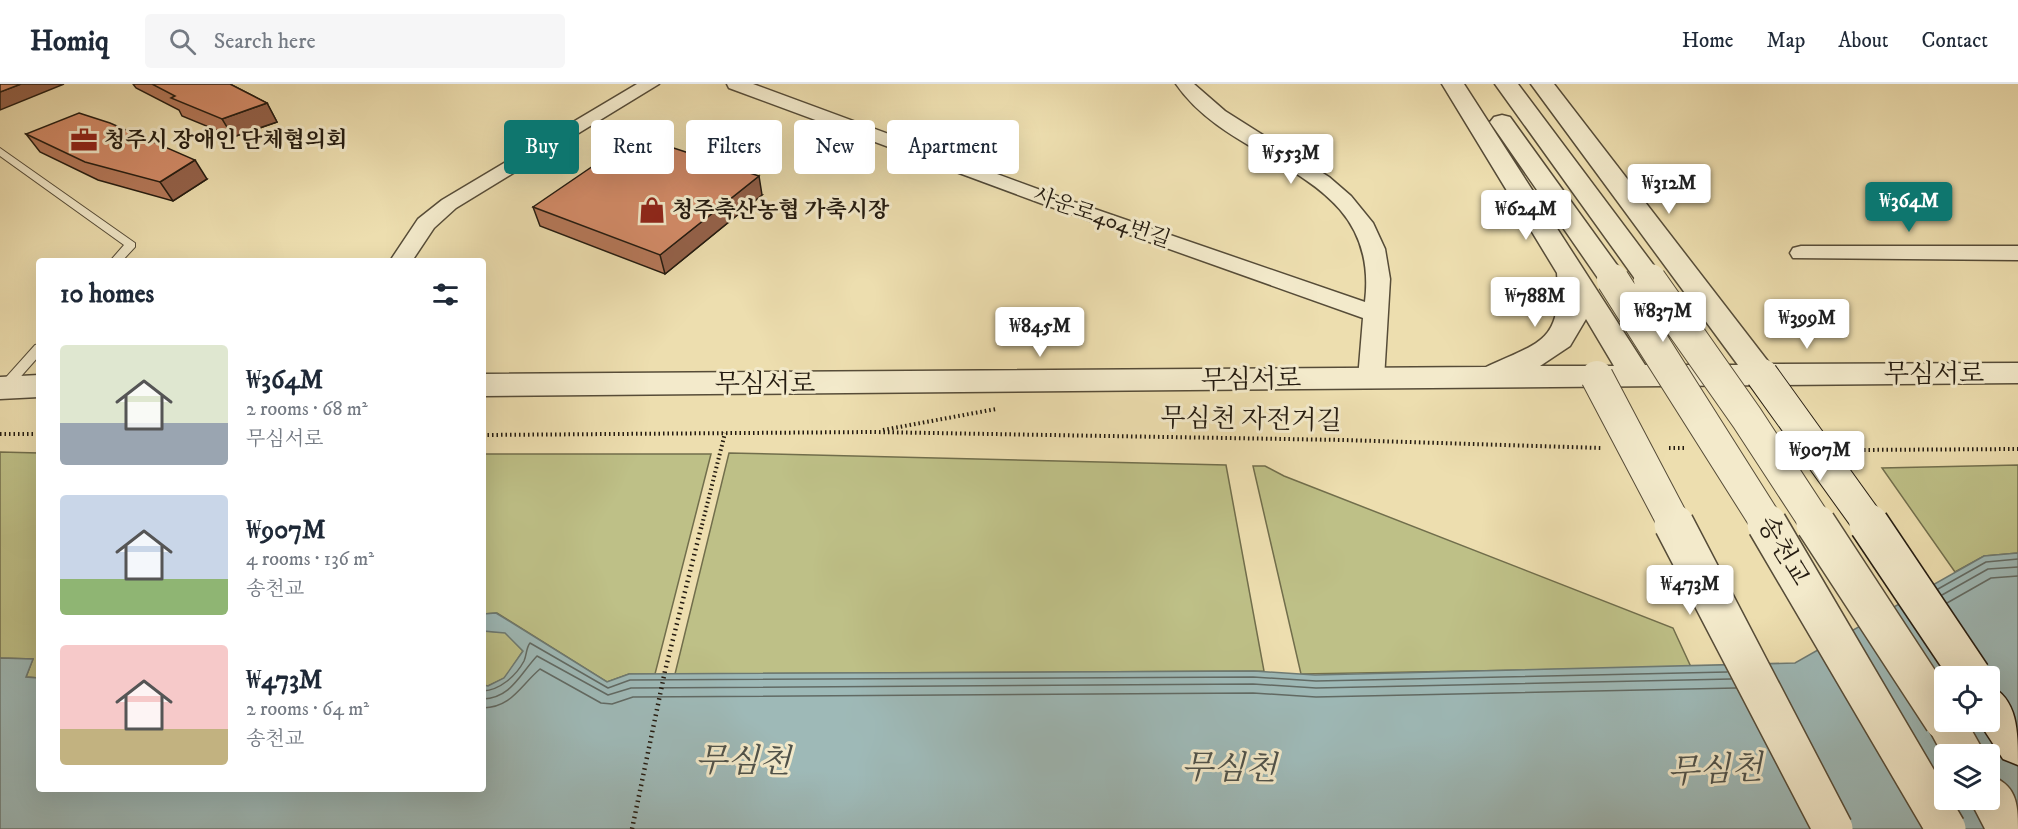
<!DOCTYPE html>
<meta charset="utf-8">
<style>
:root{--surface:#fff;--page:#f6f6f7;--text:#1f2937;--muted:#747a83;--line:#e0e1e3;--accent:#0f766e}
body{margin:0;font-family:"IM FELL DW Pica","Noto Serif KR",serif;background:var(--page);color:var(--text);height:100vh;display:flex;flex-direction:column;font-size:22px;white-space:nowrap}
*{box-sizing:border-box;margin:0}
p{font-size:20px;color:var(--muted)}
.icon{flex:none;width:33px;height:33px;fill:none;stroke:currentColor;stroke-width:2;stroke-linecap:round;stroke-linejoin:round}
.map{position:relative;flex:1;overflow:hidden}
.panel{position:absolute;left:36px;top:174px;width:450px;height:534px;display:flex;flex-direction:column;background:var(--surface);border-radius:6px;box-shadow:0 6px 24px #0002}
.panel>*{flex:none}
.top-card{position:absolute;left:504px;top:36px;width:570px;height:54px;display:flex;gap:12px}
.fabs{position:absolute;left:1934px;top:582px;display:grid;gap:12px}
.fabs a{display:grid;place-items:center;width:66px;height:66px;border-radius:6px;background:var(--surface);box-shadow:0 6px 24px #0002;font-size:30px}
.price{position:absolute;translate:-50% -51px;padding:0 14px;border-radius:6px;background:#fff;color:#222;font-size:20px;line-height:39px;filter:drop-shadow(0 2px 3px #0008)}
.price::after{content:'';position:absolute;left:50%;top:36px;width:18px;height:14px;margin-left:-9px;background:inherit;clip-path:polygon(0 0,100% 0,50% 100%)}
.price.selected{background:var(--accent);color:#fff}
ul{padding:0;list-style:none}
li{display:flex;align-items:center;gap:18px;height:150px;padding:0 24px}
li span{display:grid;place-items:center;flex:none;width:168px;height:120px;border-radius:6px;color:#555}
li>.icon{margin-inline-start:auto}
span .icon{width:72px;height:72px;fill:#fffc;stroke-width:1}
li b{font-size:26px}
h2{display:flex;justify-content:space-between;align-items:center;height:72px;padding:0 24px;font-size:26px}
.pill{padding:0 21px;border-radius:6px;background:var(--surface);box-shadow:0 6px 24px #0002;font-size:21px;line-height:54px}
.pill.selected{background:var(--accent);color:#fff}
header{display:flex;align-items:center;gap:36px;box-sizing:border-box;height:84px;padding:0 30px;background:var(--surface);border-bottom:2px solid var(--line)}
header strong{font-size:28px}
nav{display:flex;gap:33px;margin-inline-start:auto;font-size:21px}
.search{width:420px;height:54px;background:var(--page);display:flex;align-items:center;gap:15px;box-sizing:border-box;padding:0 21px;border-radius:6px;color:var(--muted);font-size:22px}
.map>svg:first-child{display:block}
.green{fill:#bec087;stroke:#716e4c;stroke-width:1.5}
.water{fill:#9eb9b7;stroke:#6d7a74;stroke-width:1.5;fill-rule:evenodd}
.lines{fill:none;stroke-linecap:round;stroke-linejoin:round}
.shore{stroke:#616a64;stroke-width:1.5}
.service-casing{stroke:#564c38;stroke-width:2}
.minor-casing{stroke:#564c38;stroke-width:3}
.tertiary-casing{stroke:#564c38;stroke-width:3}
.secondary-casing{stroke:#241b10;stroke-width:3}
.path-far1{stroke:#241b10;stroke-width:4;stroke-dasharray:1.5 3;stroke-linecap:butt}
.path{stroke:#241b10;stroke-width:4.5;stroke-dasharray:1.5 4;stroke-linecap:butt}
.service{fill:#f3eacb;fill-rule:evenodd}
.minor{fill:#f3eacb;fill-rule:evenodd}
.tertiary{fill:#f3eacb;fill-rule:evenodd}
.secondary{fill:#f3eacb;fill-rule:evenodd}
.tertiary-bridge-far2-casing{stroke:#564c38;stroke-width:28;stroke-linecap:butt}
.tertiary-bridge-far1-casing{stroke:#564c38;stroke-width:34;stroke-linecap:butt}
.tertiary-bridge-casing{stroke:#564c38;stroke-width:42;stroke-linecap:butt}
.secondary-bridge-far1-casing{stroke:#241b10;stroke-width:34;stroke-linecap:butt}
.secondary-bridge-casing{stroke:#241b10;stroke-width:42;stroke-linecap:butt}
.tertiary-bridge-far2{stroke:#f3eacb;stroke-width:26}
.tertiary-bridge-far1{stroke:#f3eacb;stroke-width:32}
.tertiary-bridge{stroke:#f3eacb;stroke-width:39}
.secondary-bridge-far1{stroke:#f3eacb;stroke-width:32}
.secondary-bridge{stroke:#f3eacb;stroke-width:39}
.wall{fill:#b57859;stroke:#241b10;stroke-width:1.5}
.shaded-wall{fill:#946149;stroke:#241b10;stroke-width:1.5}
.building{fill:#d38b68;stroke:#241b10;stroke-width:1.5}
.labels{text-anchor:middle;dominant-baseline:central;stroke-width:6;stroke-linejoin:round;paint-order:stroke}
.far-poi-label{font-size:22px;font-weight:bold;fill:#241b10;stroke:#f3eacb;text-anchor:start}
.far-street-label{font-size:22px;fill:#241b10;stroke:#f3eacb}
.street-label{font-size:26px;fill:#241b10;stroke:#f3eacb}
.near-water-label{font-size:33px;font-style:italic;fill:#4f524a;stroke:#f3eacb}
</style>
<header>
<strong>Homiq</strong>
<div class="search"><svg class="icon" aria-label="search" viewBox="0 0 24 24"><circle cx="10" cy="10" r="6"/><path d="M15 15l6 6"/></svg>Search here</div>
<nav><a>Home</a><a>Map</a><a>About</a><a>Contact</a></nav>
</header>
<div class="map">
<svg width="2018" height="745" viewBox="0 0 2018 745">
<rect width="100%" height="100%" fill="#eddeaf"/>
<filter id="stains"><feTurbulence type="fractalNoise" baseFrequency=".00333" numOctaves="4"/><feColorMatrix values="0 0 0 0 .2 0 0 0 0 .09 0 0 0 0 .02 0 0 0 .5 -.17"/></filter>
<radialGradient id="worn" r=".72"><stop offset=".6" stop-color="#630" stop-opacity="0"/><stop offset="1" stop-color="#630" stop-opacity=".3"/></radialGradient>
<!-- green -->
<path class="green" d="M 0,368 L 39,369 L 39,594 L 26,593 L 33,575 L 0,574 Z
M 729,369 L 1226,381 L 1264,587 L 675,590 Z
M 483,370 L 711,370 L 655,590 L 629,590 L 607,598 L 497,529 L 483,530 Z
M 2018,381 L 2018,469 L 1984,472 L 1955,488 L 1882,384 Z
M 1253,382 L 1265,382 L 1284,392 L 1673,544 L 1691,583 L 1301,590 Z
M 483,547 L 505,548 L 523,567 L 505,594 L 488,602 L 483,601 Z"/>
<!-- water -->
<path class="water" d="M 2018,469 L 2018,745 L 0,745 L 0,574 L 33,575 L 26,593 L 39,594 L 39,705 L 483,705 L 483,601 L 488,602 L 504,594 L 523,567 L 505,549 L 483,547 L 483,530 L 496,529 L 607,598 L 629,590 L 1254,587 L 1315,591 L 1795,579 L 1984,472 ZM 1944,592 L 1989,592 L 1989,638 L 1944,638 ZM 1944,670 L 1989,670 L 1989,716 L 1944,716 Z"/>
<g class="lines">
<!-- shore -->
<path class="shore" d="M 1938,505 L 1986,478 L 2018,475
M 1942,511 L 1988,485 L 2018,483
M 1947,519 L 1991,494 L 2018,492
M 483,607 C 500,606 516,592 524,577 C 527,570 526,564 530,559 L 608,604 L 630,596 L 1253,593 L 1316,597 L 1727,588
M 483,615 C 511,614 520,590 537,572 L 608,611 L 631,604 L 1253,600 L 1316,604 L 1731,595
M 483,624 C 512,623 520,602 540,585 L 601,619 L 612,620 L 633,613 L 1253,609 L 1316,613 L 1736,604"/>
<defs>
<path id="service" d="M 0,64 L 135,159 L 135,163 L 122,177 L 110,177 L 124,161 L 0,72 Z
M 39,260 L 39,272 L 8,307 L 0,307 L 0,300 L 35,261 Z"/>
<path id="minor" d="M 637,0 L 659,0 L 456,124 L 434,144 L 412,177 L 390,177 L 418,135 L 442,116 Z
M 727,0 L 753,0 L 1054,111 L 1365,218 C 1381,85 1234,85 1176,0 L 1194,0 L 1225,27 L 1329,93 L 1351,112 L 1373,139 L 1385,165 L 1390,195 L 1384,295 L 1380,301 L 1371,304 L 1362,301 L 1358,295 L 1363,234 L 1040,119 L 729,4 Z
M 1801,162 L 2018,162 L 2018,176 L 1793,174 L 1790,169 L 1793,164 Z"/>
<path id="tertiary" d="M 1442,0 L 1464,0 L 1645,281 L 1738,281 L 1531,0 L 1554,0 L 1770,280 L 2018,279 L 2018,299 L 483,312 L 483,290 L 1486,283 C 1543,257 1562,257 1557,189 ZM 1586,235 L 1614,282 L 1540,282 L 1570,262 Z
M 1495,0 L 1518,0 L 1658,187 L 1662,193 L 1658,199 L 1648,202 L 1638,199 Z
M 1502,31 L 1510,33 L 1622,188 L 1626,194 L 1622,200 L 1612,203 L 1602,200 L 1490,38 L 1494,33 Z
M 39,291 L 39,313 L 0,315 L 0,293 Z
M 1944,620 L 1944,638 L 1967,638 L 1985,670 L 1944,670 L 1944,673 L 1925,638 L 1931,625 Z
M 1989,691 C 2016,701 2018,718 2018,745 L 1985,745 L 1970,716 L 1989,716 Z"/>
<path id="secondary" d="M 1989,601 C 2018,615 2018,648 2018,681 L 2003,675 L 1979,638 L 1989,638 Z"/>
</defs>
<!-- service casing -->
<use href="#service" class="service-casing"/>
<!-- minor casing -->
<use href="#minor" class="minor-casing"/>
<!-- tertiary casing -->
<use href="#tertiary" class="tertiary-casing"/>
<!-- secondary casing -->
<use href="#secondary" class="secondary-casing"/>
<!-- path-far1 -->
<path class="path-far1" d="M 883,346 L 996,325
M 0,350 L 39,350
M 483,351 L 873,348 L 1343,356 L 1601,364
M 1669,364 L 1685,364
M 1855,366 L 2018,365
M 702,441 L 725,349"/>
<!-- path -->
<path class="path" d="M 632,745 L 665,587 L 702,440"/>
<!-- service -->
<use href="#service" class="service"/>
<!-- minor -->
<use href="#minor" class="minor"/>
<!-- tertiary -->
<use href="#tertiary" class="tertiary"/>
<!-- secondary -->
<use href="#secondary" class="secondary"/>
<defs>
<path id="tertiary-bridge-far2" d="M 1648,193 L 1651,197
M 1612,194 L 1614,197"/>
<path id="tertiary-bridge-far1" d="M 1613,196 L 1768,441
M 1650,196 L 1747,334 L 1817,441
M 1597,293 L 1675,441"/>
<path id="tertiary-bridge" d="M 1674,440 L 1833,745
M 1767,440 L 1946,745
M 1816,440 L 1944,636"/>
<path id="secondary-bridge-far1" d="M 1762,291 L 1870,441"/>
<path id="secondary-bridge" d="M 1869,440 L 1971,592"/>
</defs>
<!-- tertiary-bridge-far2 casing -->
<use href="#tertiary-bridge-far2" class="tertiary-bridge-far2-casing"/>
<!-- tertiary-bridge-far1 casing -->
<use href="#tertiary-bridge-far1" class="tertiary-bridge-far1-casing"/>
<!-- tertiary-bridge casing -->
<use href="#tertiary-bridge" class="tertiary-bridge-casing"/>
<!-- secondary-bridge-far1 casing -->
<use href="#secondary-bridge-far1" class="secondary-bridge-far1-casing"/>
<!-- secondary-bridge casing -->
<use href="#secondary-bridge" class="secondary-bridge-casing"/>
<!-- tertiary-bridge-far2 -->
<use href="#tertiary-bridge-far2" class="tertiary-bridge-far2"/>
<!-- tertiary-bridge-far1 -->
<use href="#tertiary-bridge-far1" class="tertiary-bridge-far1"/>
<!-- tertiary-bridge -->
<use href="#tertiary-bridge" class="tertiary-bridge"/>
<!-- secondary-bridge-far1 -->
<use href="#secondary-bridge-far1" class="secondary-bridge-far1"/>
<!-- secondary-bridge -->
<use href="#secondary-bridge" class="secondary-bridge"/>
</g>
<!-- wall -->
<path class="wall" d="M 133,0 L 230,0 L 267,19 L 277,38 L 233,53 L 182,32 L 179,26 L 136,4 Z
M 26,50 L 207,95 L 173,117 L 98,96 L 40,68 Z
M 762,111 L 665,190 L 540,142 L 533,123 Z"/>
<!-- shaded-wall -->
<path class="shaded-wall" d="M 21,0 L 64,0 L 0,26 L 0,8 Z
M 267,19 L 277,38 L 233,53 L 222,35 Z
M 195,76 L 207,95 L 173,117 L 160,98 Z
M 759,92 L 762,111 L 665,190 L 660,171 Z"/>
<!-- building -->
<path class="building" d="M 0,0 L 21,0 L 0,8 Z
M 152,0 L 230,0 L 267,19 L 222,35 L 171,14 L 175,12 Z
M 79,29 L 110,39 L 195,76 L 160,98 L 85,78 L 26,50 Z
M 637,52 L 759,92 L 660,171 L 533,123 Z"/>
<!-- icons -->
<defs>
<symbol id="office-bare" viewBox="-9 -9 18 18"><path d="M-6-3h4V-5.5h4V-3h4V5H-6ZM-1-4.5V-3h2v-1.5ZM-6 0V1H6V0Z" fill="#8f2418" stroke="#f3eacb" stroke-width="2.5" paint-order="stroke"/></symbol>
<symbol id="shop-bare" viewBox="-9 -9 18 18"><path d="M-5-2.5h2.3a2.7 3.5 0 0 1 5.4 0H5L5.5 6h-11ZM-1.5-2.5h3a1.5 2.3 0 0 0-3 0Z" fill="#8f2418" stroke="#f3eacb" stroke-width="2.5" paint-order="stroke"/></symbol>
</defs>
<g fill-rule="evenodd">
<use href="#office-bare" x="65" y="37" width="38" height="38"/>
<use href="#shop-bare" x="633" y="107" width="38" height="38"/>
</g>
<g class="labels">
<!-- far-poi labels -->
<g class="far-poi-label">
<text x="104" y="56">청주시 장애인 단체협의회</text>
<text x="672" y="126">청주축산농협 가축시장</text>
</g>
<!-- far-street labels -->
<g class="far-street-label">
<text transform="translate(1102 134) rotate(19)">사운로404번길</text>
</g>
<!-- street labels -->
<g class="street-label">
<text x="1934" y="290">무심서로</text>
<text transform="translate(1251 296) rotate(-1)">무심서로</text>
<text x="765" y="300">무심서로</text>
<text transform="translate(1251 336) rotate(1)">무심천 자전거길</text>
<text transform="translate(1783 467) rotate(59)">송천교</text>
</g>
<!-- near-water labels -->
<g class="near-water-label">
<text transform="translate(743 678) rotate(1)">무심천</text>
<text transform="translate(1229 685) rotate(1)">무심천</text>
<text transform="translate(1715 687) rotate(-3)">무심천</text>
</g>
</g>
<rect width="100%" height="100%" filter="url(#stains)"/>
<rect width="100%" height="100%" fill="url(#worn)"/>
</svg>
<div class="fabs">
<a><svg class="icon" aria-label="locate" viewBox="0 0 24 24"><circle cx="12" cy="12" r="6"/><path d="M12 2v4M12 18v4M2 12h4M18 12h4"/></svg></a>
<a><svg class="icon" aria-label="layers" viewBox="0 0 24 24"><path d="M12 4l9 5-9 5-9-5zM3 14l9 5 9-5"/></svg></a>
</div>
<b class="price" style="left:1291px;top:101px">₩553M</b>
<b class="price" style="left:1669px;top:131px">₩312M</b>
<b class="price selected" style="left:1909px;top:149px">₩364M</b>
<b class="price" style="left:1526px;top:157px">₩624M</b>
<b class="price" style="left:1535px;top:244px">₩788M</b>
<b class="price" style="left:1663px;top:259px">₩837M</b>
<b class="price" style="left:1807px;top:266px">₩399M</b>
<b class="price" style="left:1040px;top:274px">₩845M</b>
<b class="price" style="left:1820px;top:398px">₩907M</b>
<b class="price" style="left:1690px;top:532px">₩473M</b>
<div class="top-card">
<a class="pill selected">Buy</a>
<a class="pill">Rent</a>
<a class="pill">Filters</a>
<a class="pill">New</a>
<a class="pill">Apartment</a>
</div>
<section class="panel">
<h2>10 homes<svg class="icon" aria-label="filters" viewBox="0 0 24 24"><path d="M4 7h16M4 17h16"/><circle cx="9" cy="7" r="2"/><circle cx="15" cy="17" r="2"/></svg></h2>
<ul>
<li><span style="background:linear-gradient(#dfe7d0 65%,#9aa5b1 0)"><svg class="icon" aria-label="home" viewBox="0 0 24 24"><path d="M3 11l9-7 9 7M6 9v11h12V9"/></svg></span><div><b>₩364M</b><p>2 rooms · 68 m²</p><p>무심서로</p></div></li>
<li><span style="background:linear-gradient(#c9d6e8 70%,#8fb573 0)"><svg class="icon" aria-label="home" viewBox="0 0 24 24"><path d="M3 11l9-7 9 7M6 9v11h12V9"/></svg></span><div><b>₩907M</b><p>4 rooms · 136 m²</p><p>송천교</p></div></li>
<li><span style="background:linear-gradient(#f6c9c9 70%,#c2b280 0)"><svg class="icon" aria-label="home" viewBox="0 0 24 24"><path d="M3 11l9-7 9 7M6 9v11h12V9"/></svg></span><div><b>₩473M</b><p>2 rooms · 64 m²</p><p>송천교</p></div></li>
</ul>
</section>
</div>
